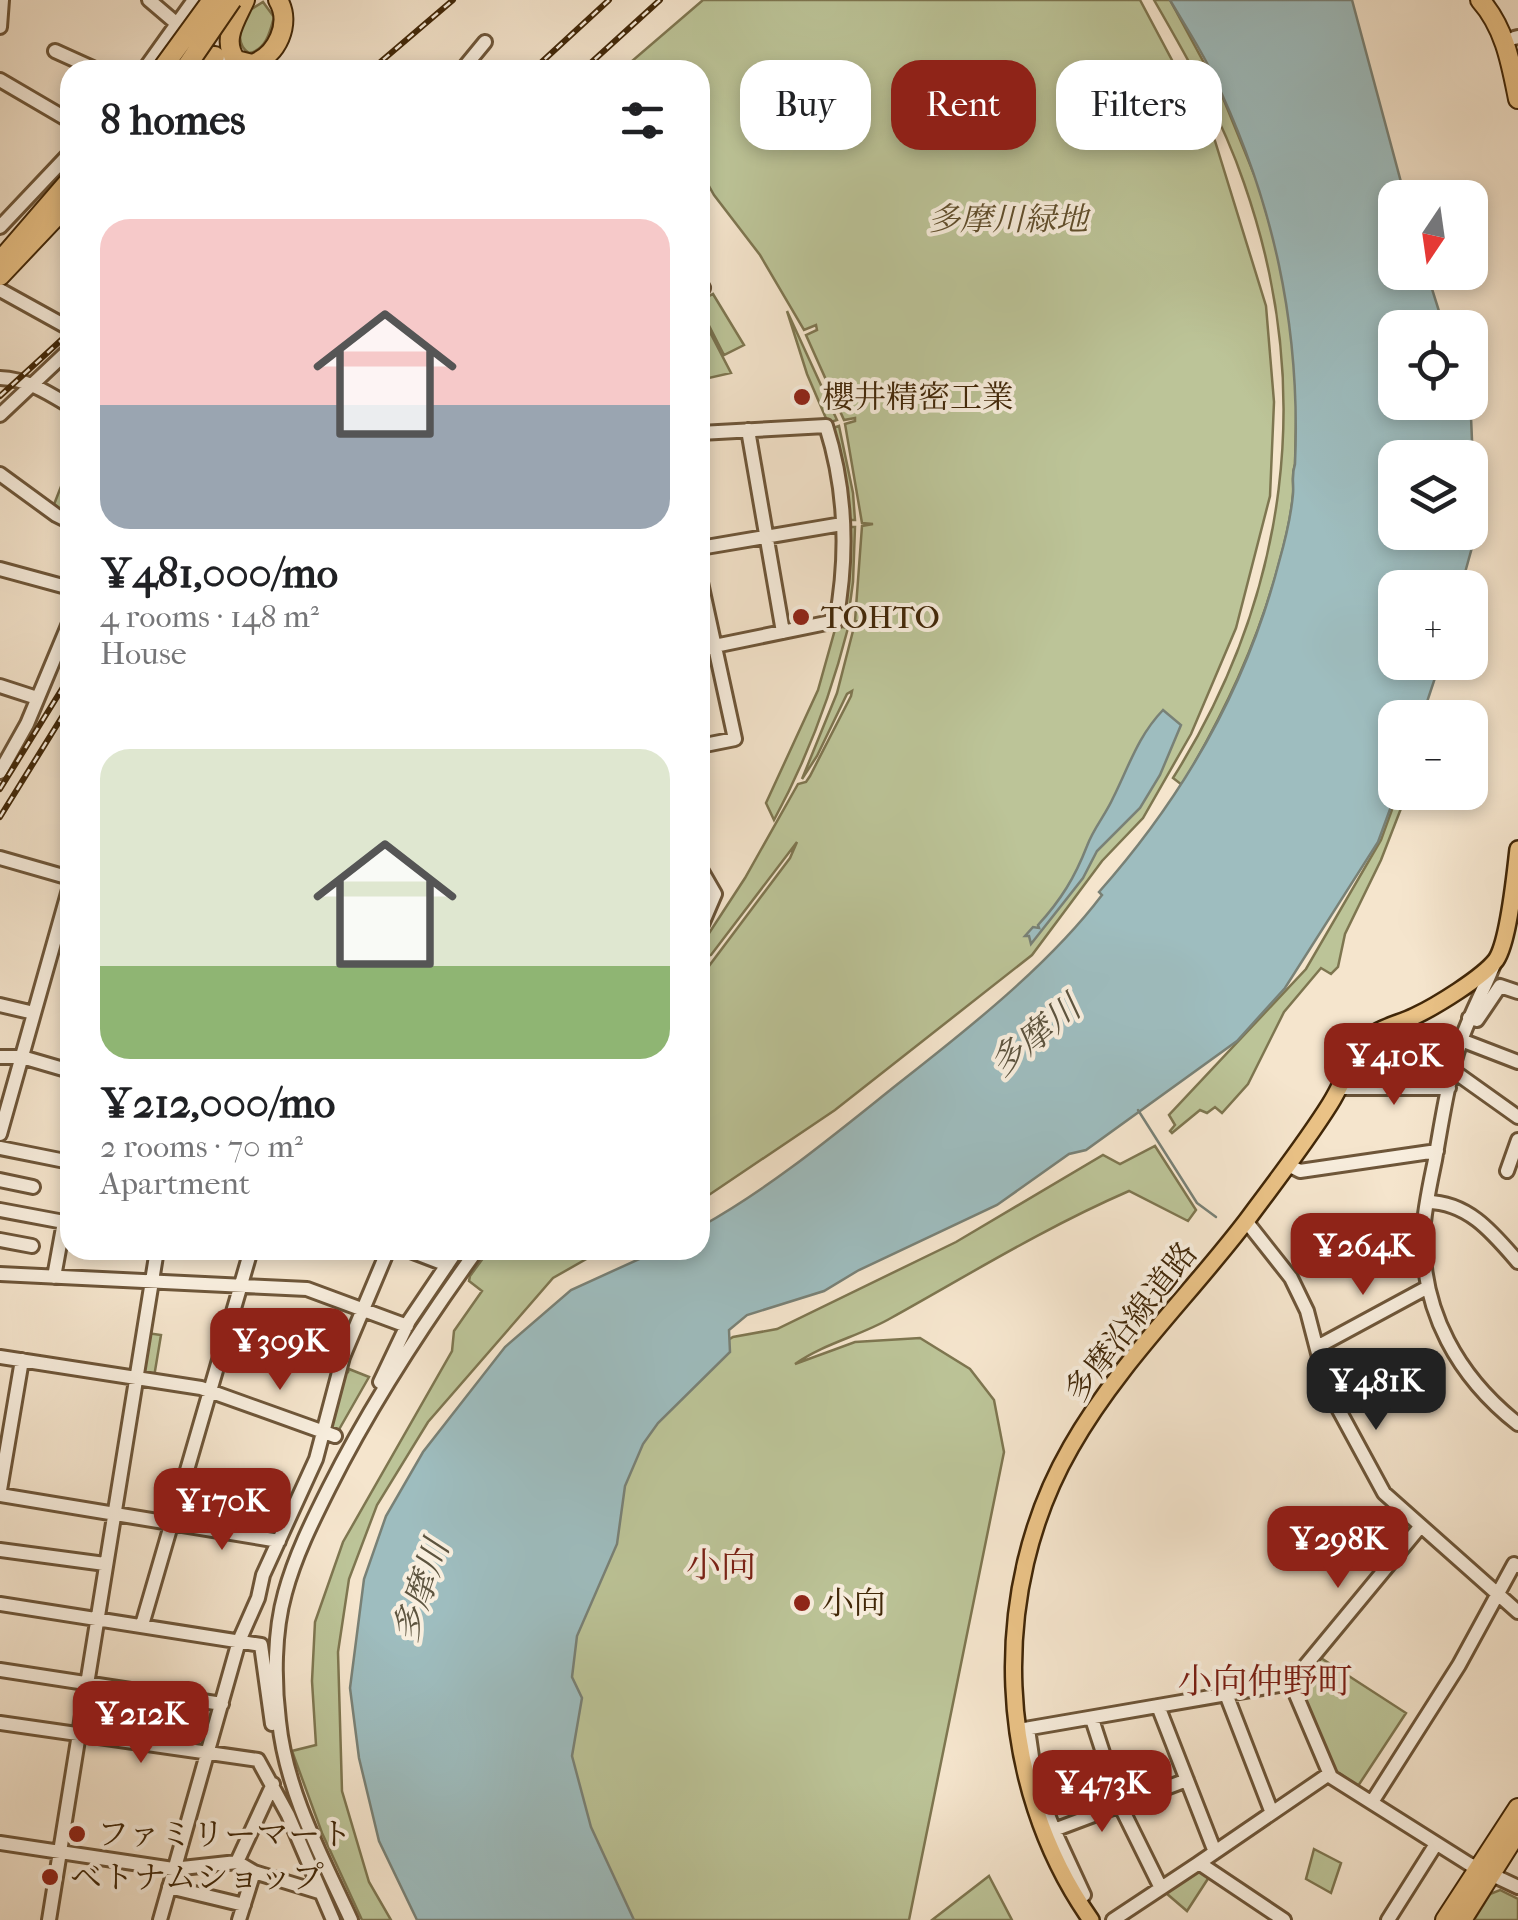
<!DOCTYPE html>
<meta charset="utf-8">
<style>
:root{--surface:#fff;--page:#f2f2f2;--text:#202124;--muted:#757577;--accent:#8f2418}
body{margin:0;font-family:"IM FELL French Canon","Noto Serif JP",serif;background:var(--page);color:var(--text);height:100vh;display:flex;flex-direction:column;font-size:38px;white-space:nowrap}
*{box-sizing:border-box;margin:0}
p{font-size:32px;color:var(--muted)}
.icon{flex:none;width:55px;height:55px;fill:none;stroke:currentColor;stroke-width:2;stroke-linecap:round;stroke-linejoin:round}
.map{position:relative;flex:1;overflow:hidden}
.drawer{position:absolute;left:60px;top:60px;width:650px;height:1200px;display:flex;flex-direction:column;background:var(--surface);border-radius:30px;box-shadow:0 5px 15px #0003}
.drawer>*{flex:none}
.hud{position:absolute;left:740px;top:60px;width:628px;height:90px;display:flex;gap:20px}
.needle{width:65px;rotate:193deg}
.buttons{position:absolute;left:1378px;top:180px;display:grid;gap:20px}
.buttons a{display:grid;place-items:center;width:110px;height:110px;border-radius:20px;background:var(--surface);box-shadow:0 5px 15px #0003;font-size:50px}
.price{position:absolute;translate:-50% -85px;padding:0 22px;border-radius:20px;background:var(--accent);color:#fff;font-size:32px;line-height:65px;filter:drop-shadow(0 2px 5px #0008)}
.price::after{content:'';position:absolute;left:50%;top:60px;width:30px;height:22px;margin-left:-15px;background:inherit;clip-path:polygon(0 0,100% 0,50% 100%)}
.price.current{background:#222;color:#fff}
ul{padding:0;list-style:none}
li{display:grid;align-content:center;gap:20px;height:530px;padding:0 40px}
li span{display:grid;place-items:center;height:310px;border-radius:30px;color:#555}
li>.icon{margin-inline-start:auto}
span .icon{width:180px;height:180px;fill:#fffc;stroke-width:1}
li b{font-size:42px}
h2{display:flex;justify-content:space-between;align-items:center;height:120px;padding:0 40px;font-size:42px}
.chip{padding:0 35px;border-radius:30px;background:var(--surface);box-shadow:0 5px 15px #0003;font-size:35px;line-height:90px}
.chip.current{background:var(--accent);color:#fff}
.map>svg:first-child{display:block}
.green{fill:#bcc498;stroke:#7e7650;stroke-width:2.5}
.water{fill:#9ebdbf;stroke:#798176;stroke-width:2.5;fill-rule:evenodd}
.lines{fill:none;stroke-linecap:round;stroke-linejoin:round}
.stream{stroke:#798176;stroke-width:2.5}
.minor-casing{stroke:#6e5639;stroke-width:18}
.major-casing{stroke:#412708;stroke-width:20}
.highway-casing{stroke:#412708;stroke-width:22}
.minor{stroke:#f8eede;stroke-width:12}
.major{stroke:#eac286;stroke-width:15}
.highway{stroke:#eac286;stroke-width:18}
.rail-casing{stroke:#412708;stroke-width:6}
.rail{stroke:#f8eede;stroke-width:2.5;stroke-dasharray:8;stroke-linecap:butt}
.highway-bridge-casing{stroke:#412708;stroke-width:22;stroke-linecap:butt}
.highway-bridge{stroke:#eac286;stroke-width:18}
.poi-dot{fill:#8f2418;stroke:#f8eede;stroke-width:4}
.labels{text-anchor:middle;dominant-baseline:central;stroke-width:8;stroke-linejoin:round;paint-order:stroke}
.park-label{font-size:32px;font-style:italic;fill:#604e2c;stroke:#f8eede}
.poi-label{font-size:32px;fill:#412708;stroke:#f8eede;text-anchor:start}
.street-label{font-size:32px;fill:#412708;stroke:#f8eede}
.water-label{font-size:35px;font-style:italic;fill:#5d543f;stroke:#f8eede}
.neighbourhood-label{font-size:35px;fill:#7a1f14;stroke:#f8eede}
</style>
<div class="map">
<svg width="1518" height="1920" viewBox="0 0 1518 1920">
<rect width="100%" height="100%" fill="#f5e5cd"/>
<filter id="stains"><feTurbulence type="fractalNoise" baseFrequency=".002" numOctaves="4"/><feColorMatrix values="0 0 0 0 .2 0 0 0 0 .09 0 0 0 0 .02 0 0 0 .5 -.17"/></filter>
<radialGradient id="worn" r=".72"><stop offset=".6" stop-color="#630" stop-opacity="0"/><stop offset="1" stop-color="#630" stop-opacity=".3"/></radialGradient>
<!-- green -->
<path class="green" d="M 703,0 L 1140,0 L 1215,141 L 1266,306 L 1274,402 L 1270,496 L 1236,628 L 1191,734 L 1143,818 L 1102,861 L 1032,955 L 835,1110 L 700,1201 L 700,997 L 703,992 L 700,989 L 700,978 L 790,858 L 797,842 L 711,955 L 701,958 L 704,954 L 700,947 L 745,878 L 798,784 L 806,782 L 810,776 L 851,696 L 852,691 L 847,694 L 817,756 L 802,779 L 837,693 L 854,627 L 866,627 L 867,623 L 855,621 L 862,526 L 873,524 L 862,523 L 845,424 L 855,421 L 855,418 L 844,420 L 806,335 L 817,330 L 816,325 L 804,330 L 760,255 L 714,195 L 700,170 L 700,70 L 616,69 L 631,62 Z
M 1154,0 L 1170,0 L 1223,98 L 1258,184 L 1273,236 L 1289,306 L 1297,377 L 1295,464 C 1291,476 1294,483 1293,494 C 1291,517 1285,542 1279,563 C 1258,643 1223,715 1182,785 L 1173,778 C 1288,595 1316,389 1244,183 C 1222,118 1188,59 1154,0 Z
M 263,2 L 274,17 C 270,32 266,50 249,53 C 233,43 243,24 245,7 L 250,10 Z
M 713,294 L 744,345 L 724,355 L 700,308 L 700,301 Z
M 787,311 L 837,420 L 828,423 L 807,374 Z
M 700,313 L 731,373 L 700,380 Z
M 839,426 L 853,493 L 855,520 L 845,520 L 830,429 Z
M 69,466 L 70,467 L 70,519 L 53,507 Z
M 845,527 L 855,527 L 853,582 L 848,619 L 840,618 Z
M 836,626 L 848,628 C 831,695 807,759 774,820 L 766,803 L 818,690 Z
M 1398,793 L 1407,793 L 1381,860 L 1345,934 L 1338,967 L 1331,974 L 1321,968 L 1284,1012 L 1248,1084 L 1222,1113 L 1215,1107 L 1207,1113 L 1200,1110 L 1172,1133 L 1170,1131 L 1175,1125 L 1169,1115 L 1306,969 L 1381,840 Z
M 1155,1146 L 1196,1210 L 1188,1221 L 1129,1191 C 1046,1227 970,1274 891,1318 C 860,1336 825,1343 795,1364 L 855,1342 L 920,1338 L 970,1369 L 994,1400 L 1004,1452 L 909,1920 L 630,1920 L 579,1833 L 540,1527 L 674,1373 L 733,1337 L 777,1329 L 956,1242 L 1103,1155 L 1120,1164 Z
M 489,1250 L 602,1250 L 553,1278 L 428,1422 L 377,1505 L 349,1579 L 338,1652 L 342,1791 L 369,1882 L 391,1920 L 362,1920 L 322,1833 L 292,1751 L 316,1745 L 312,1681 L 315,1622 L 343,1542 L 452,1351 L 454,1331 L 482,1291 L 469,1281 L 470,1276 Z
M 147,1333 L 161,1335 L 154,1377 L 140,1374 Z
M 349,1369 L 369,1377 L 337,1433 L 326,1429 L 342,1371 L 348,1372 Z
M 1321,1658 L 1406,1713 L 1358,1786 L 1335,1770 L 1300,1687 Z
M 1314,1849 L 1341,1863 L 1331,1893 L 1306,1879 Z
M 1202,1868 L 1211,1874 L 1187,1911 L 1166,1893 Z
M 989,1876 L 1012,1920 L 932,1920 Z
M 1500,1890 L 1518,1899 L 1518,1920 L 1474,1920 L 1490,1894 Z"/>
<!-- water -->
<path class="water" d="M 1170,0 L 1352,0 L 1405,197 L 1395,198 L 1395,272 L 1427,273 L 1444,327 L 1395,328 L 1395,402 L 1467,403 L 1471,417 L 1476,533 L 1461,587 L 1395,588 L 1395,662 L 1440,663 L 1422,717 L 1395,718 L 1396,793 L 1378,842 L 1285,988 L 1237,1041 L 1086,1150 L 1069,1154 L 997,1205 L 859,1270 L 824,1291 L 747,1315 L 729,1330 L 730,1352 L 658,1423 L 643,1444 L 625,1486 L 617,1544 L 577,1636 L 572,1677 L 582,1698 L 572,1756 L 591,1827 L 634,1920 L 417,1920 L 379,1841 L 359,1758 L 350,1688 L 364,1579 L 386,1516 L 423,1452 L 505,1347 L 571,1290 L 659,1250 L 700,1250 L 700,1227 C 772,1187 835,1134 899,1083 C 968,1029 1050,964 1102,895 L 1099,892 C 1184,796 1247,686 1279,562 C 1285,541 1291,516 1293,494 C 1294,483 1291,476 1295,464 C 1301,325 1273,199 1212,73 C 1200,48 1184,24 1170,0 ZM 1395,458 L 1470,458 L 1470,532 L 1395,532 Z
M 1163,710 L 1181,725 L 1160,775 L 1140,808 L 1097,851 L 1083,878 L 1031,944 L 1029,936 L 1025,936 L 1033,927 L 1039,928 L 1038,925 C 1061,900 1075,877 1087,846 C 1093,829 1106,814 1113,798 C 1129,766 1138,736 1163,710 Z"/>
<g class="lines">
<!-- stream -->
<path class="stream" d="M 1138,1110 L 1197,1203 L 1216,1217"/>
<defs>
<path id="minor" d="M 149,0 L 231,70
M 0,27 L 2,0
M 1514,38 L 1518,37
M 55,51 L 97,70
M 144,70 L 194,0
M 462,70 L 485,42
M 0,80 L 70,121
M 0,227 L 70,153
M 700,283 L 703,288 L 700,294
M 0,290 L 67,327
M 0,378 C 27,379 47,392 70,406
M 0,415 L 70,349
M 748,430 L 783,632
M 700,433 L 826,426 C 846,489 848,556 836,621 L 700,649
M 0,474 L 56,515 L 70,522
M 700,548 L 842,524
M 0,569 L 70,588
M 700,578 L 735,739 L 700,746
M 0,686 L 37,698
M 0,772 L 27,724 L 70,621
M 0,858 L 70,878
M 700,868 L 715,894 L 700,929
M 1494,964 C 1484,990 1470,1014 1461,1041 C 1448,1079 1442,1120 1435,1160 C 1430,1184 1424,1210 1423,1235 C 1422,1312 1458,1377 1518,1424
M 0,1005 L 34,1013
M 1469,1018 L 1477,1020 L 1500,986 L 1518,992
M 1461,1040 L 1518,1062
M 0,1057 L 22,1057 L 70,1071
M 1452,1070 L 1518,1117
M 1339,1088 L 1449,1088
M 0,1134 L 70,886
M 0,1148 L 70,1162
M 1288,1165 L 1300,1171 L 1437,1151
M 1507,1171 L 1518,1140
M 0,1180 L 33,1187
M 1427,1202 C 1468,1202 1493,1233 1518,1262
M 0,1210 L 64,1222 L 54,1277
M 1246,1221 L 1291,1278 L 1307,1311 L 1327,1388 L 1384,1493 L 1518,1612
M 0,1240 L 32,1246
M 408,1250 L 447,1265
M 0,1274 L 307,1289 L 407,1326
M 1317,1347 L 1428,1287
M 0,1357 L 201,1388 L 335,1436
M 380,1382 L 409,1321 L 457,1250
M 0,1490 L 22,1360
M 0,1495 L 279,1541
M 0,1550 L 105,1564
M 0,1604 L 261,1645 L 272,1724
M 142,1625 L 251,1250
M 0,1670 L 222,1704
M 1291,1683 L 1420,1527
M 1226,1694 L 1272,1813
M 1158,1706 L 1215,1852
M 1092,1719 L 1120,1805 L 1161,1888
M 0,1723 L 258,1760 L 288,1815 L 333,1920
M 1028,1729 L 1036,1784 L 1054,1830
M 1019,1730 L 1291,1683 L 1331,1777 L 1469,1864 L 1518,1887
M 1372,1802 L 1459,1665 L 1514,1564 L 1518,1566
M 0,1843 L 173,1869 L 237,1862 L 254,1872 L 319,1892
M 237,1862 L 273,1784
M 169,1887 L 244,1905
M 1084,1895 L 1054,1830 L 1187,1780
M 49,1920 L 157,1250
M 160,1920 L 239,1641 L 258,1598 L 263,1575 L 316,1459 L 343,1357 L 388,1250
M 239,1920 L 254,1872
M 351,1920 C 322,1857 286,1791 279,1721 C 274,1681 274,1632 285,1593 C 295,1556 312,1522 329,1488 C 371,1404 422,1326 477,1250
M 1113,1920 L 1199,1863
M 1284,1920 L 1199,1863 L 1329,1774
M 1388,1920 L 1436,1844"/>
<path id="major" d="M 1091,1920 C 995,1784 988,1591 1071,1447 C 1118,1364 1189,1296 1247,1220 C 1275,1182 1305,1144 1330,1104 C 1342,1085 1350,1062 1363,1044 C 1376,1027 1397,1025 1415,1016 C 1436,1006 1482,978 1496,960 C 1509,941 1515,874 1518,849"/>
<path id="highway" d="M 245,0 C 236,20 221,40 236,60 L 252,64 C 277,56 292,23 278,0
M 1480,0 C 1505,28 1511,64 1518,99
M 203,70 L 215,56
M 0,261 L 70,180
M 0,276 L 70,202
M 1445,1920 L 1518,1808
M 1462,1920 L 1518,1831"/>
</defs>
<!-- minor casing -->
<use href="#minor" class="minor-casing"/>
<!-- major casing -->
<use href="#major" class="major-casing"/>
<!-- highway casing -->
<use href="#highway" class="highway-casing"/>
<!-- minor -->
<use href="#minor" class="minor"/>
<!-- major -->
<use href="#major" class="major"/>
<!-- highway -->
<use href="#highway" class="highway"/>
<defs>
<path id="rail" d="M 371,70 L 453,0
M 533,70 L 609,0
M 583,70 L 660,0
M 0,396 L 70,332
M 0,789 L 70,676
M 0,817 L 70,704"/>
</defs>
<!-- rail casing -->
<use href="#rail" class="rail-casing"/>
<!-- rail -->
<use href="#rail" class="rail"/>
<defs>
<path id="highway-bridge" d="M 161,70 L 212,0
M 184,70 L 232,0"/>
</defs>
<!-- highway-bridge casing -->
<use href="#highway-bridge" class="highway-bridge-casing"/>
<!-- highway-bridge -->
<use href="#highway-bridge" class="highway-bridge"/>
</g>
<!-- markers -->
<g class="poi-dot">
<circle cx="802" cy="397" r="10"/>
<circle cx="801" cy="617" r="10"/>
<circle cx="802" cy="1603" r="10"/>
<circle cx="77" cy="1834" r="10"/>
<circle cx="50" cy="1877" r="10"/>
</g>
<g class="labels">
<!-- park labels -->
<g class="park-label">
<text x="1008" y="219">多摩川緑地</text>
</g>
<!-- poi labels -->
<g class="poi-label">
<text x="822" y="397">櫻井精密工業</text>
<text x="821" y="617">TOHTO</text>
<text x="822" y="1603">小向</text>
<text x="97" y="1834">ファミリーマート</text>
<text x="70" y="1877">ベトナムショップ</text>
</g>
<!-- street labels -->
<g class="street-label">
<text transform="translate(1131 1322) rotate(-52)">多摩沿線道路</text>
</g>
<!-- water labels -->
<g class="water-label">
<text transform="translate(1035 1036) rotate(-39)">多摩川</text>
<text transform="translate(421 1591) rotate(-71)">多摩川</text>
</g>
<!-- neighbourhood labels -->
<g class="neighbourhood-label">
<text x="721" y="1565">小向</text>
<text x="1265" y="1681">小向仲野町</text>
</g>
</g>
<rect width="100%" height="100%" filter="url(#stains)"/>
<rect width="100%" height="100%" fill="url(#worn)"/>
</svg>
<div class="buttons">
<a><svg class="needle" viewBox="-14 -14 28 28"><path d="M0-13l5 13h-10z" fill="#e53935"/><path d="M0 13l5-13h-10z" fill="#757577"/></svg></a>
<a><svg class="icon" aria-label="locate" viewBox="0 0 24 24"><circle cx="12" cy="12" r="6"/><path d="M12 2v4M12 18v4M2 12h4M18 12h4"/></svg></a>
<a><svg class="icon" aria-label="layers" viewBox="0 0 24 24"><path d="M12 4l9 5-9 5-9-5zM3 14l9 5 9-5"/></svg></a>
<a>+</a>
<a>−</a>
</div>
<b class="price" style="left:1394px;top:1108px">¥410K</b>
<b class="price" style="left:1363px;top:1298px">¥264K</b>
<b class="price" style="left:280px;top:1393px">¥309K</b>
<b class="price current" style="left:1376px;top:1433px">¥481K</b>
<b class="price" style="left:222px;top:1553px">¥170K</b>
<b class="price" style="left:1338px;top:1591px">¥298K</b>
<b class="price" style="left:141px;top:1766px">¥212K</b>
<b class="price" style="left:1102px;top:1835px">¥473K</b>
<div class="hud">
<a class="chip">Buy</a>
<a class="chip current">Rent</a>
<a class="chip">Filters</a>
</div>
<section class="drawer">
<h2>8 homes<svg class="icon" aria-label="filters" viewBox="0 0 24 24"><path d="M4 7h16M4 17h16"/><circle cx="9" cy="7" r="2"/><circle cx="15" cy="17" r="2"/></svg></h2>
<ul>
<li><span style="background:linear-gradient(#f6c9c9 60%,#9aa5b1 0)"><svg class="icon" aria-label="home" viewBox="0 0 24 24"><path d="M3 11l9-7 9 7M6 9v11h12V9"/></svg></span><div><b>¥481,000/mo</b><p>4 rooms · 148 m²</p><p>House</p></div></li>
<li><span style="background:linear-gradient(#dfe7d0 70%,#8fb573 0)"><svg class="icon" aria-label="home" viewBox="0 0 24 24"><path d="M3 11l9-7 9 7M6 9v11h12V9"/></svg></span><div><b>¥212,000/mo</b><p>2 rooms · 70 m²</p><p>Apartment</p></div></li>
</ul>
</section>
</div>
